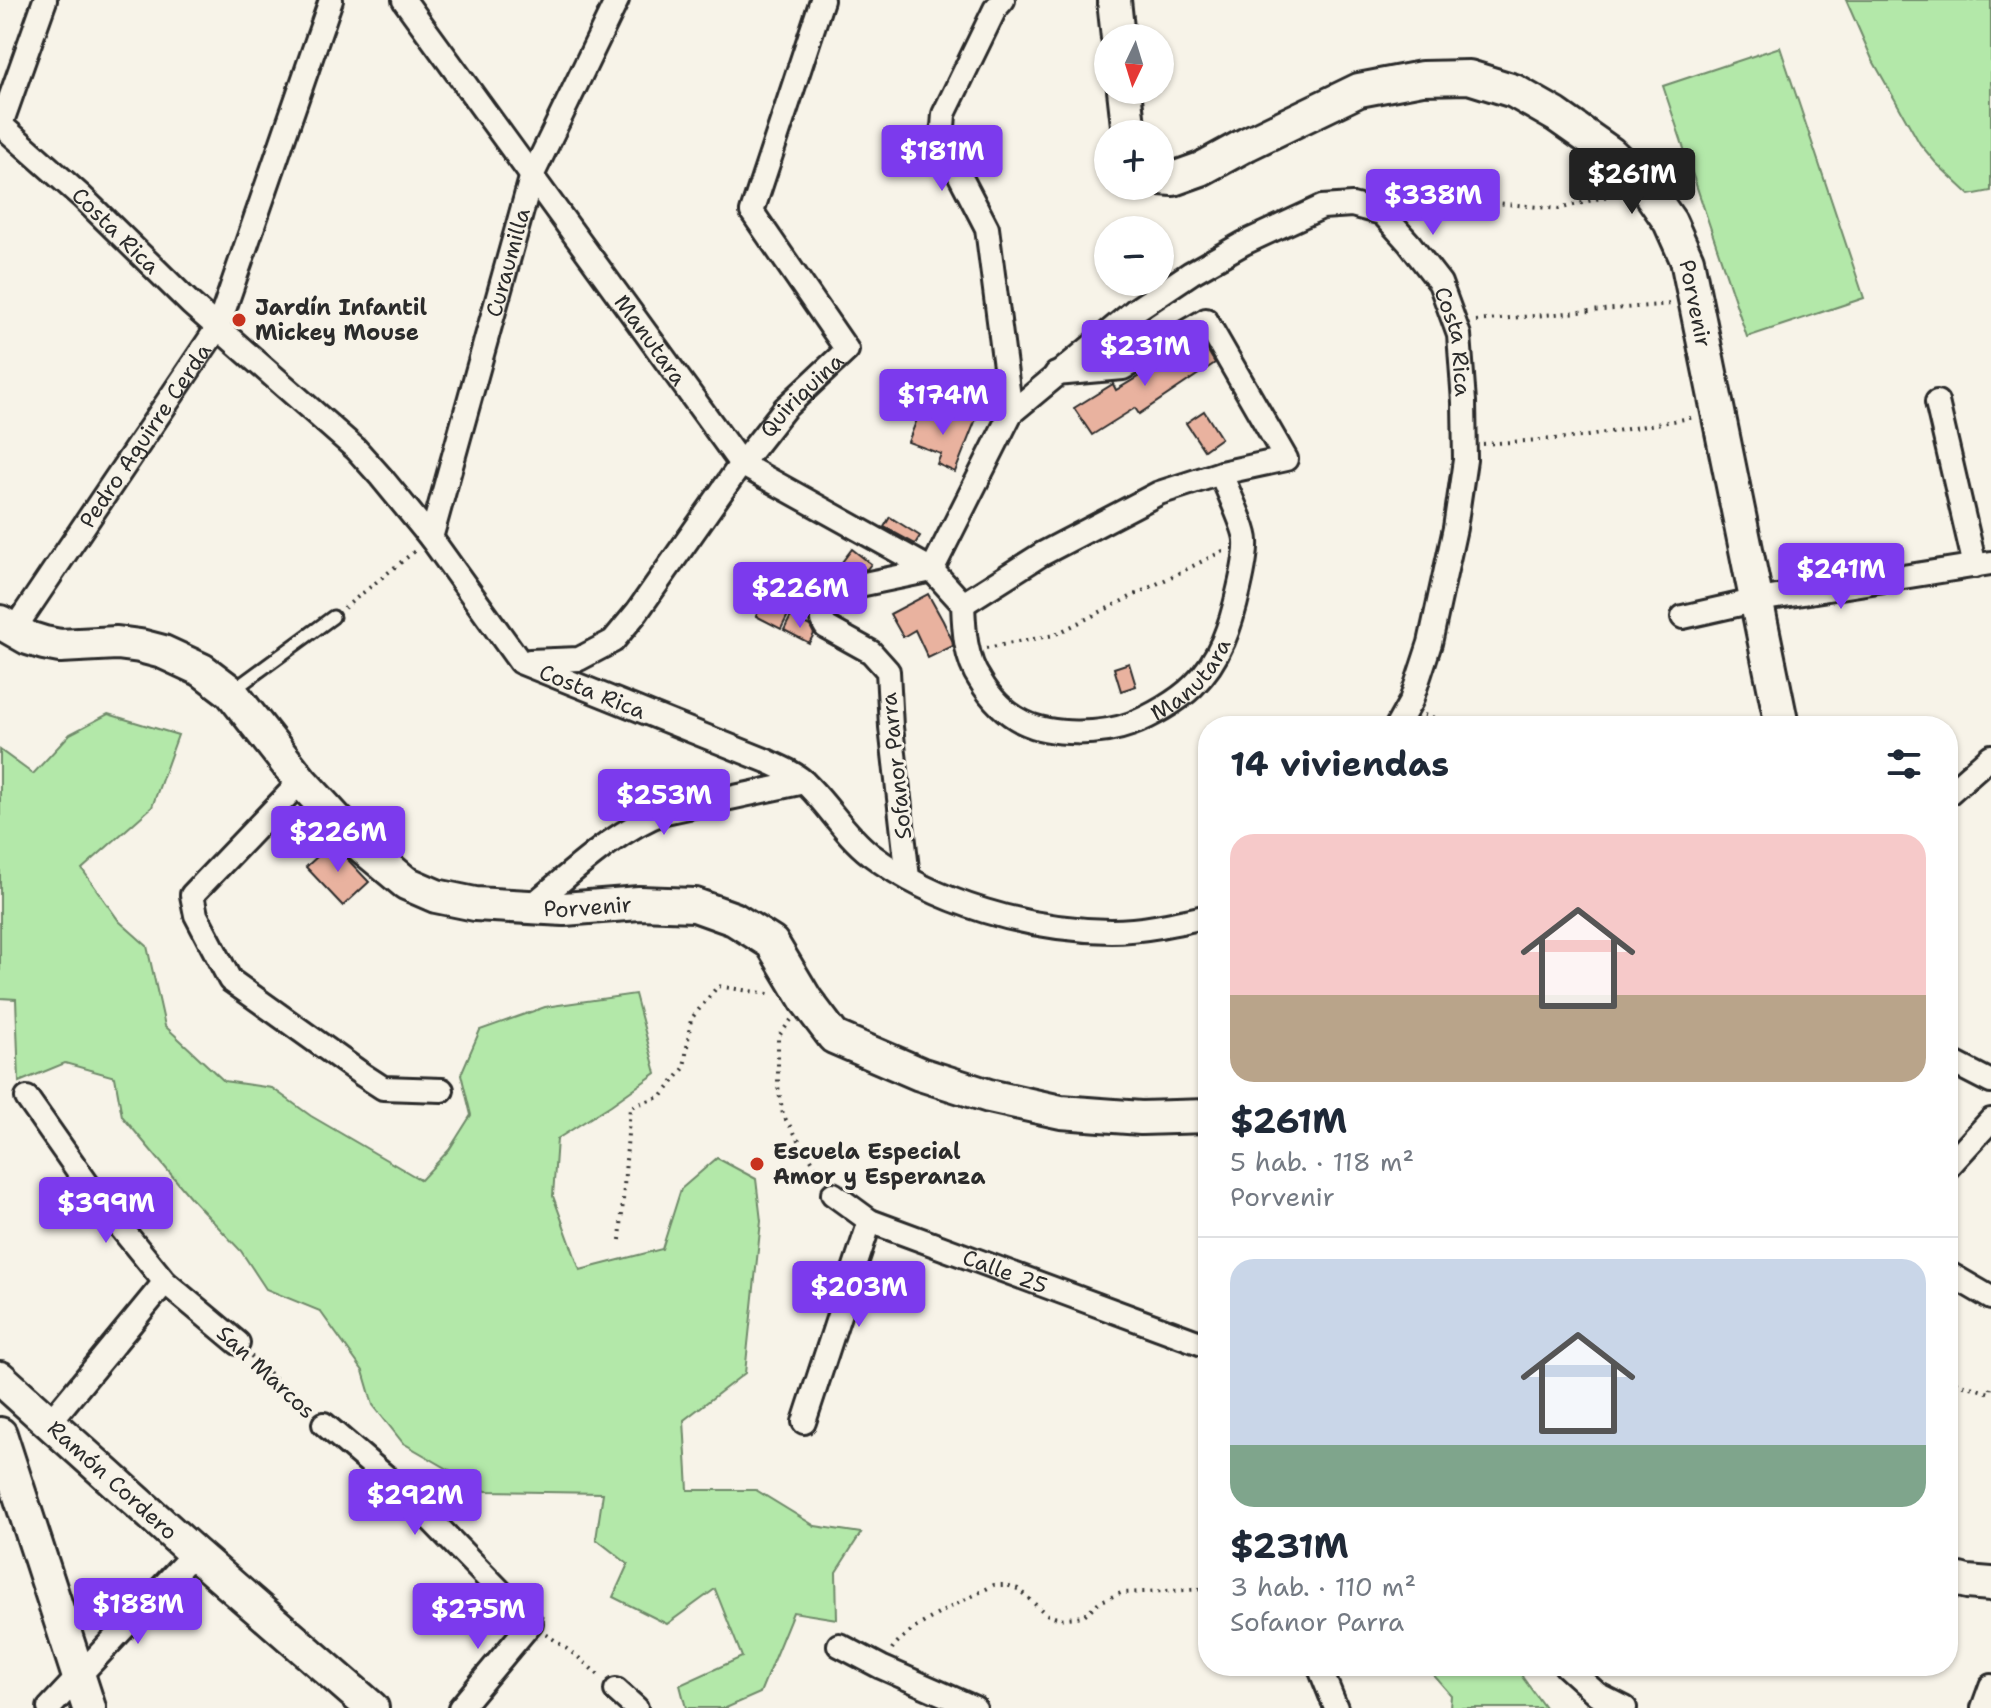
<!DOCTYPE html>
<html lang="es">
<meta charset="utf-8">
<style>
:root{--surface:#fff;--page:#f6f6f7;--text:#1f2937;--muted:#747a83;--line:#e0e1e3;--accent:#7c3aed}
body{margin:0;font-family:"Shantell Sans",sans-serif;background:var(--page);color:var(--text);height:100vh;display:flex;flex-direction:column;font-size:30px;white-space:nowrap}
*{box-sizing:border-box;margin:0}
p{font-size:26px;color:var(--muted)}
.icon{flex:none;width:44px;height:44px;fill:none;stroke:currentColor;stroke-width:2;stroke-linecap:round;stroke-linejoin:round}
.map{position:relative;flex:1;overflow:hidden}
.sheet{position:absolute;left:1198px;top:716px;width:760px;height:960px;display:flex;flex-direction:column;background:var(--surface);border-radius:32px;box-shadow:0 2px 6px #0004}
.sheet>*{flex:none}
.needle{width:52px;rotate:184deg}
.controls{position:absolute;left:1094px;top:24px;display:grid;gap:16px}
.controls a{display:grid;place-items:center;width:80px;height:80px;border-radius:50%;background:var(--surface);box-shadow:0 2px 6px #0004;font-size:40px}
.price{position:absolute;translate:-50% -68px;padding:0 18px;border-radius:8px;background:var(--accent);color:#fff;font-size:26px;line-height:52px;filter:drop-shadow(0 2px 4px #0008)}
.price::after{content:'';position:absolute;left:50%;top:48px;width:24px;height:18px;margin-left:-12px;background:inherit;clip-path:polygon(0 0,100% 0,50% 100%)}
.price.active{background:#222;color:#fff}
ul{padding:0;list-style:none}
li{display:grid;align-content:center;gap:16px;height:424px;padding:0 32px}
li+li{border-top:2px solid var(--line)}
li span{display:grid;place-items:center;height:248px;border-radius:24px;color:#555}
li>.icon{margin-inline-start:auto}
span .icon{width:144px;height:144px;fill:#fffc;stroke-width:1}
li b{font-size:34px}
h2{display:flex;justify-content:space-between;align-items:center;height:96px;padding:0 32px;font-size:34px}
.map>svg:first-child{display:block}
.green{fill:#b3e8a9;stroke:#6f8a6a;stroke-width:2}
.building{fill:#e9b29f;stroke:#2b2b2b;stroke-width:2}
.lines{fill:none;stroke-linecap:round;stroke-linejoin:round}
.lane-casing{stroke:#2b2b2b;stroke-width:17}
.street-casing{stroke:#2b2b2b;stroke-width:28}
.secondary-casing{stroke:#2b2b2b;stroke-width:38}
.path{stroke:#2b2b2b;stroke-width:4;stroke-dasharray:2 6;stroke-linecap:butt}
.lane{stroke:#f7f3e8;stroke-width:11}
.street{stroke:#f7f3e8;stroke-width:22}
.secondary{stroke:#f7f3e8;stroke-width:32}
.poi-dot{fill:#c8321e;stroke:#f7f3e8;stroke-width:3}
.labels{text-anchor:middle;dominant-baseline:central;stroke-width:6;stroke-linejoin:round;paint-order:stroke}
.street-label{font-size:22px;fill:#2b2b2b;stroke:#f7f3e8}
.poi-label{font-size:22px;font-weight:bold;fill:#2b2b2b;stroke:#f7f3e8;text-anchor:start}
</style>
<div class="map">
<svg width="1991" height="1708" viewBox="0 0 1991 1708">
<rect width="100%" height="100%" fill="#f7f3e8"/>
<filter id="ink" filterUnits="userSpaceOnUse"><feTurbulence type="fractalNoise" baseFrequency=".0125" numOctaves="2"/><feDisplacementMap in="SourceGraphic" scale="16" xChannelSelector="R" yChannelSelector="G"/><feConvolveMatrix kernelMatrix="1 2 1 2 8 2 1 2 1" color-interpolation-filters="sRGB"/></filter>
<g filter="url(#ink)">
<!-- green -->
<path class="green" d="M 1846,0 L 1991,0 L 1991,191 L 1970,195 L 1936,163 L 1920,144 L 1872,59 Z
M 1780,47 L 1864,298 L 1747,337 L 1663,86 Z
M 108,714 L 178,735 L 152,807 L 82,869 L 119,921 L 147,946 L 165,1026 L 224,1081 L 272,1088 L 311,1116 L 421,1180 L 449,1150 L 471,1115 L 461,1074 L 480,1030 L 545,1007 L 635,994 L 656,1073 L 611,1105 L 557,1139 L 553,1196 L 580,1270 L 662,1249 L 681,1189 L 717,1158 L 756,1179 L 761,1221 L 745,1373 L 684,1420 L 688,1490 L 756,1490 L 815,1526 L 861,1533 L 836,1572 L 837,1619 L 793,1612 L 760,1693 L 726,1708 L 686,1708 L 680,1685 L 742,1657 L 715,1589 L 667,1624 L 613,1597 L 628,1564 L 596,1539 L 603,1493 L 486,1491 L 403,1443 L 373,1405 L 363,1371 L 320,1311 L 266,1289 L 241,1251 L 190,1197 L 122,1116 L 115,1077 L 65,1063 L 19,1082 L 16,999 L 0,998 L 0,750 L 33,774 L 70,734 Z
M 1431,1666 L 1517,1666 L 1523,1678 L 1545,1708 L 1450,1708 L 1451,1695 L 1430,1671 Z"/>
<!-- building -->
<path class="building" d="M 1201,339 L 1215,363 L 1139,414 L 1135,408 L 1092,435 L 1074,408 L 1113,384 L 1116,390 Z
M 1204,411 L 1221,438 L 1204,450 L 1186,423 Z
M 920,412 L 951,424 L 956,412 L 976,419 L 955,472 L 937,464 L 941,454 L 908,442 Z
M 890,517 L 920,536 L 915,544 L 884,527 Z
M 852,549 L 871,564 L 867,569 L 848,573 L 839,566 Z
M 928,594 L 943,621 L 952,640 L 953,646 L 928,658 L 915,630 L 903,637 L 890,614 Z
M 763,602 L 788,615 L 781,629 L 756,616 Z
M 791,616 L 810,626 L 814,634 L 809,643 L 784,630 Z
M 1129,663 L 1136,686 L 1121,691 L 1114,668 Z
M 332,843 L 369,882 L 343,906 L 306,867 Z"/>
<g class="lines">
<defs>
<path id="lane" d="M 232,691 L 333,617"/>
<g id="street">
<path id="s1" d="M 404,0 L 741,464 L 932,570 L 963,604 C 964,629 965,658 980,680 C 990,697 1005,713 1023,722 C 1051,736 1102,735 1131,724 C 1150,717 1178,701 1193,686 C 1220,660 1231,625 1239,589 C 1242,576 1247,555 1246,541 C 1246,528 1226,488 1221,473"/>
<path id="s2" d="M 1,125 L 82,197 L 191,304 L 356,449 L 381,477 L 431,538 L 520,662 L 767,761 C 779,767 794,772 804,782 C 828,804 844,834 870,854 C 936,904 1029,930 1111,931 C 1143,931 1177,923 1208,916"/>
<path d="M 0,127 L 45,0"/>
<path d="M 1937,402 L 1975,566"/>
<path id="s3" d="M 1011,413 L 1134,311 L 1191,273 L 1244,243 L 1322,207 L 1352,205 L 1382,213 L 1409,243 L 1440,283 L 1459,335 L 1464,402 L 1465,460 L 1455,528 L 1430,643 L 1411,701 L 1397,726"/>
<path id="s4" d="M 431,538 L 531,178 L 617,0"/>
<path d="M 932,570 L 1011,413 L 987,228 L 942,141 L 944,114 L 995,9 L 1003,0"/>
<path d="M 963,604 L 1042,554 L 1159,493 L 1221,473 L 1286,459 L 1206,320 L 1123,368 L 1056,374"/>
<path d="M 1683,617 L 1758,600 L 1991,563"/>
<path id="s5" d="M 13,631 L 218,327 L 331,0"/>
<path id="s6" d="M 530,661 L 579,659 L 613,641 L 637,612 L 741,464 L 785,408 L 847,350 L 752,212 L 822,0"/>
<path d="M 301,781 L 192,895 L 196,915 L 230,980 L 363,1075 L 383,1088 L 442,1090"/>
<path d="M 1948,794 L 1991,756"/>
<path d="M 908,878 L 891,727 L 888,671 L 871,652 L 826,627 L 822,620 L 823,610 L 828,602 L 840,589 L 932,570"/>
<path d="M 530,907 C 572,873 614,831 665,812 L 804,782"/>
<path d="M 1948,1060 L 1991,1082"/>
<path d="M 27,1098 L 100,1202 L 165,1282 L 238,1343"/>
<path d="M 1948,1167 L 1991,1120"/>
<path id="s7" d="M 833,1194 L 870,1221 L 1208,1346"/>
<path d="M 1948,1273 L 1991,1298"/>
<path d="M 50,1422 L 165,1282"/>
<path d="M 804,1422 L 870,1221"/>
<path d="M 324,1424 L 406,1494 L 531,1623 L 460,1708"/>
<path d="M 839,1645 L 881,1667 L 975,1708"/>
<path d="M 1319,1666 L 1336,1708"/>
<path d="M 1566,1666 L 1597,1694 L 1625,1708"/>
<path d="M 616,1690 L 636,1708"/>
<path d="M 49,1708 L 194,1553"/>
<path d="M 1983,1708 L 1991,1686"/>
</g>
<g id="secondary">
<path d="M 1114,0 L 1118,38"/>
<path d="M 1124,90 L 1129,134"/>
<path id="s8" d="M 1160,178 L 1173,179 L 1201,169 L 1247,144 L 1359,90 L 1422,78 L 1469,77 L 1514,91 L 1556,115 L 1610,153 L 1645,186 L 1670,222 L 1687,260 L 1782,726"/>
<path id="s9" d="M 0,622 L 28,638 L 44,643 L 60,646 L 117,643 L 140,646 L 163,652 L 202,670 L 231,692 L 301,781 L 358,843 L 406,883 L 436,896 L 475,904 L 564,909 L 639,903 L 695,905 L 734,919 L 772,943 L 806,1000 L 834,1037 L 920,1074 L 989,1096 L 1061,1112 L 1141,1118 L 1208,1116"/>
<path id="s10" d="M 0,1378 L 194,1553 L 372,1708"/>
<path d="M 0,1434 L 89,1708"/>
<path d="M 1948,1577 L 1967,1582 L 1991,1584"/>
</g>
</defs>
<!-- lane casing -->
<use href="#lane" class="lane-casing"/>
<!-- street casing -->
<use href="#street" class="street-casing"/>
<!-- secondary casing -->
<use href="#secondary" class="secondary-casing"/>
<!-- path -->
<path class="path" d="M 1399,203 L 1423,196 L 1559,209 L 1619,193
M 1476,321 L 1671,304
M 1483,444 L 1582,437 L 1696,417
M 344,608 L 415,551
M 986,648 L 1054,635 L 1225,550
M 1424,715 L 1462,726
M 791,1020 L 778,1037 L 778,1086 L 783,1115 L 823,1178
M 620,1240 L 630,1107 L 662,1096 L 684,1068 L 691,1019 L 718,986 L 774,995
M 251,1356 L 311,1413
M 1948,1380 L 1990,1393 L 1991,1388
M 546,1634 L 578,1657 L 602,1678
M 892,1649 C 906,1627 969,1598 994,1585 L 1007,1585 L 1018,1589 L 1046,1614 L 1060,1619 L 1083,1616 L 1099,1602 L 1121,1593 L 1208,1589"/>
<!-- lane -->
<use href="#lane" class="lane"/>
<!-- street -->
<use href="#street" class="street"/>
<!-- secondary -->
<use href="#secondary" class="secondary"/>
</g>
</g>
<!-- markers -->
<g class="poi-dot">
<circle cx="239" cy="320" r="8"/>
<circle cx="757" cy="1164" r="8"/>
</g>
<g class="labels">
<!-- street labels -->
<g class="street-label">
<text stroke="none"><textPath href="#s2" startOffset="156">Costa Rica</textPath></text>
<text stroke="none"><textPath href="#s4" startOffset="286">Curaumilla</textPath></text>
<text stroke="none"><textPath href="#s8" startOffset="670">Porvenir</textPath></text>
<text stroke="none"><textPath href="#s1" startOffset="420">Manutara</textPath></text>
<text stroke="none"><textPath href="#s3" startOffset="588">Costa Rica</textPath></text>
<text stroke="none"><textPath href="#s6" startOffset="398">Quiriquina</textPath></text>
<text stroke="none"><textPath href="#s5" startOffset="236">Pedro Aguirre Cerda</textPath></text>
<text stroke="none"><textPath href="#s1" startOffset="1164">Manutara</textPath></text>
<text stroke="none"><textPath href="#s2" startOffset="828">Costa Rica</textPath></text>
<text transform="translate(896 766) rotate(-96)">Sofanor Parra</text>
<text stroke="none"><textPath href="#s9" startOffset="694">Porvenir</textPath></text>
<text stroke="none"><textPath href="#s7" startOffset="190">Calle 25</textPath></text>
<text transform="translate(266 1372) rotate(43)">San Marcos</text>
<text stroke="none"><textPath href="#s10" startOffset="152">Ramón Cordero</textPath></text>
</g>
<!-- poi labels -->
<g class="poi-label">
<text x="255" y="307">Jardín Infantil<tspan x="255" dy="25">Mickey Mouse</tspan></text>
<text x="773" y="1151">Escuela Especial<tspan x="773" dy="25">Amor y Esperanza</tspan></text>
</g>
</g>
</svg>
<div class="controls">
<a><svg class="needle" viewBox="-14 -14 28 28"><path d="M0-13l5 13h-10z" fill="#e53935"/><path d="M0 13l5-13h-10z" fill="#747a83"/></svg></a>
<a>+</a>
<a>−</a>
</div>
<b class="price" style="left:942px;top:193px">$181M</b>
<b class="price active" style="left:1632px;top:216px">$261M</b>
<b class="price" style="left:1433px;top:237px">$338M</b>
<b class="price" style="left:1145px;top:388px">$231M</b>
<b class="price" style="left:943px;top:437px">$174M</b>
<b class="price" style="left:1841px;top:611px">$241M</b>
<b class="price" style="left:800px;top:630px">$226M</b>
<b class="price" style="left:664px;top:837px">$253M</b>
<b class="price" style="left:338px;top:874px">$226M</b>
<b class="price" style="left:106px;top:1245px">$399M</b>
<b class="price" style="left:859px;top:1329px">$203M</b>
<b class="price" style="left:415px;top:1537px">$292M</b>
<b class="price" style="left:138px;top:1646px">$188M</b>
<b class="price" style="left:478px;top:1651px">$275M</b>
<section class="sheet">
<h2>14 viviendas<svg class="icon" aria-label="filters" viewBox="0 0 24 24"><path d="M4 7h16M4 17h16"/><circle cx="9" cy="7" r="2"/><circle cx="15" cy="17" r="2"/></svg></h2>
<ul>
<li><span style="background:linear-gradient(#f6c9c9 65%,#b9a48a 0)"><svg class="icon" aria-label="home" viewBox="0 0 24 24"><path d="M3 11l9-7 9 7M6 9v11h12V9"/></svg></span><div><b>$261M</b><p>5 hab. · 118 m²</p><p>Porvenir</p></div></li>
<li><span style="background:linear-gradient(#c9d6e8 75%,#7fa58c 0)"><svg class="icon" aria-label="home" viewBox="0 0 24 24"><path d="M3 11l9-7 9 7M6 9v11h12V9"/></svg></span><div><b>$231M</b><p>3 hab. · 110 m²</p><p>Sofanor Parra</p></div></li>
</ul>
</section>
</div>
